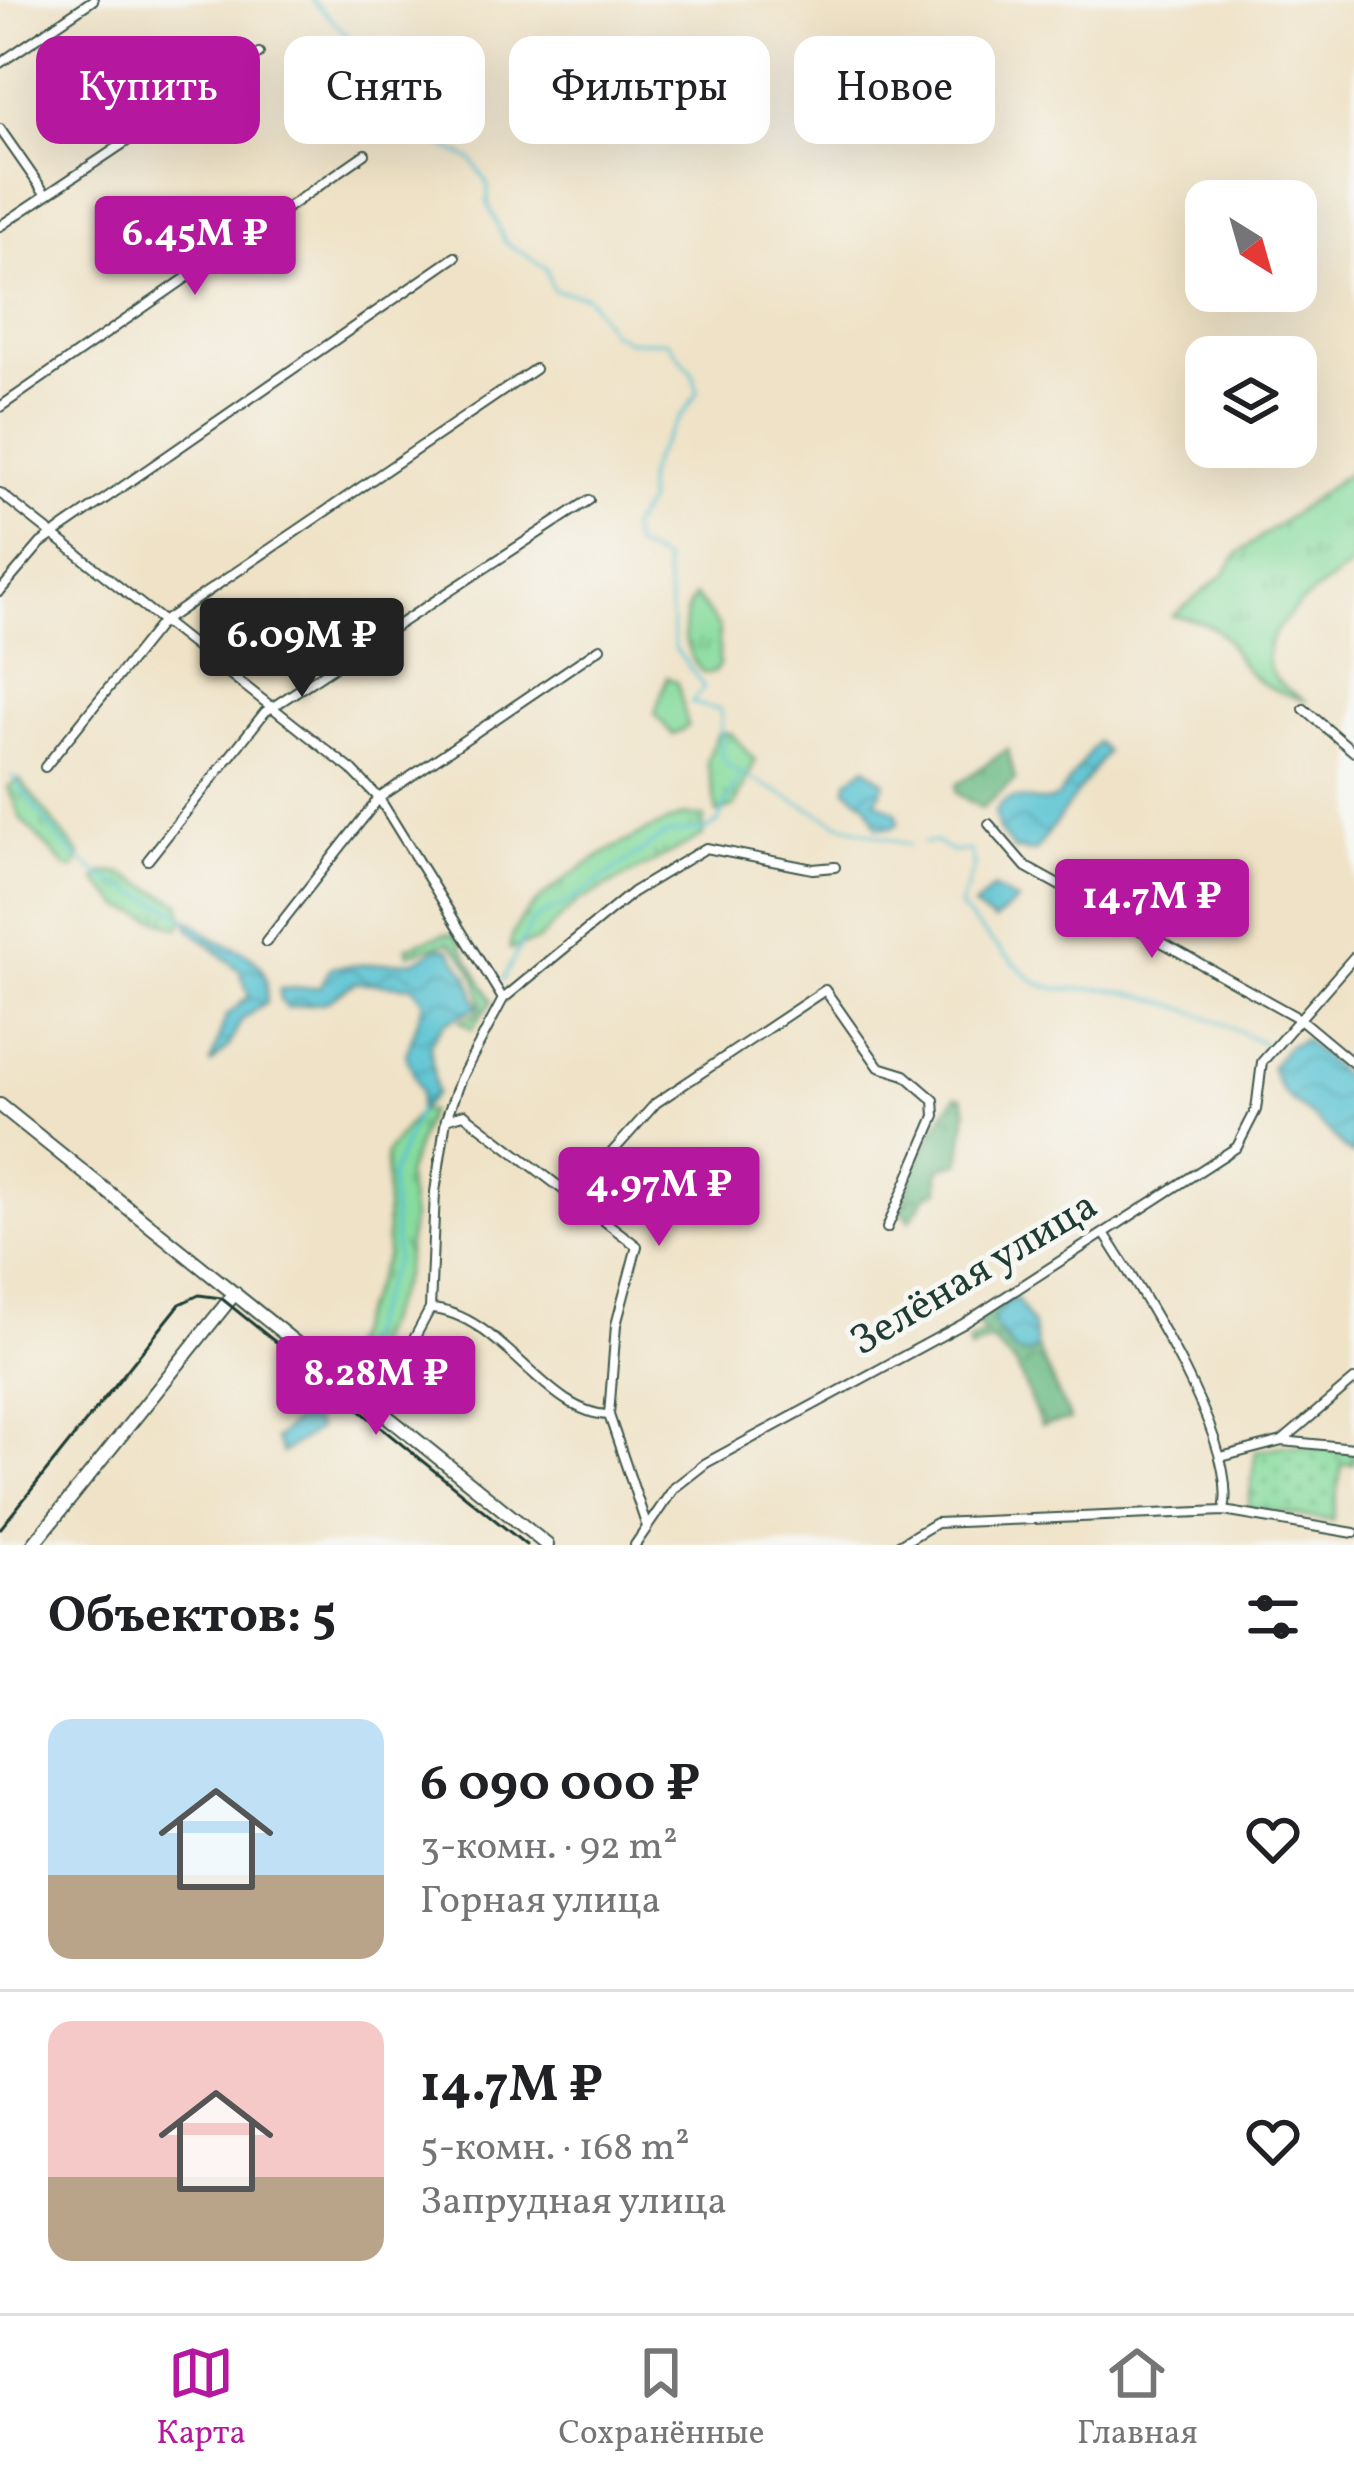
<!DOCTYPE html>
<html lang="ru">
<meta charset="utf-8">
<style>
:root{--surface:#fff;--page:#f6f6f6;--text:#202124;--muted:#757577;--line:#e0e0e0;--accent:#b5179e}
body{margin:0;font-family:Vollkorn,serif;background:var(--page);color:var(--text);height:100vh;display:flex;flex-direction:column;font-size:45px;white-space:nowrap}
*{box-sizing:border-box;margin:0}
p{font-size:39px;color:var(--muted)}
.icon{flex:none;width:66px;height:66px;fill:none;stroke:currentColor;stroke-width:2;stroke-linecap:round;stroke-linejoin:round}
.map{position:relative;height:1545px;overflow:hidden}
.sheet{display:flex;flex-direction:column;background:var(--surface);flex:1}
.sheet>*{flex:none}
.top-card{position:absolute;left:36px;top:36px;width:1284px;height:108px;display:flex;gap:24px}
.needle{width:78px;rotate:143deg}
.controls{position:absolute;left:1185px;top:180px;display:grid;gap:24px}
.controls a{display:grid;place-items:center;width:132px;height:132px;border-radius:24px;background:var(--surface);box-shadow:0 12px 48px #0002;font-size:60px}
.price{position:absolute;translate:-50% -102px;padding:0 27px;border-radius:12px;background:var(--accent);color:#fff;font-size:39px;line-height:78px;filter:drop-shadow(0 3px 6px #0008)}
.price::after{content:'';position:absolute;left:50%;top:72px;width:36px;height:27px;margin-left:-18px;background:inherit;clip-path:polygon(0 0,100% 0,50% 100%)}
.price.on{background:#222;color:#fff}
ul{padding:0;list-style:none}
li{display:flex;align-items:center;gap:36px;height:300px;padding:0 48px}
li+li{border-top:3px solid var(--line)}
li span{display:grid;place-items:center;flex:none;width:336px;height:240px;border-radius:24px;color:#555}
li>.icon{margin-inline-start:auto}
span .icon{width:144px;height:144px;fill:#fffc;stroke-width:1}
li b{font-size:51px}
h2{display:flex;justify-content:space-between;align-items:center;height:144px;padding:0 48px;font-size:51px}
.tag{padding:0 42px;border-radius:24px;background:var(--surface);box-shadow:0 12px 48px #0002;font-size:42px;line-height:108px}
.tag.on{background:var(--accent);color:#fff}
.tab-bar{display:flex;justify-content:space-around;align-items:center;height:168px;border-top:3px solid var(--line);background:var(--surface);font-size:33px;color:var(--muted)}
.tab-bar a{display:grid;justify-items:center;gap:6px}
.tab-bar .on{color:var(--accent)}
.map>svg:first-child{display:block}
.grass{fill:url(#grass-tufts);stroke:#538c68;stroke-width:3}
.forest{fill:url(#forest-crowns);stroke:#467c5c;stroke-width:3}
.garden{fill:url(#garden-dots);stroke:#538c68;stroke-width:3}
.water{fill:url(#water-waves);stroke:#3b8083;stroke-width:3}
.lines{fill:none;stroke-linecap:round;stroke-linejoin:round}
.stream{stroke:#57c2d2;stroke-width:3}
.street-casing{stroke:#3e564a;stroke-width:12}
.secondary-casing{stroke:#3e564a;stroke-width:16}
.street{stroke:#fff;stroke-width:8}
.secondary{stroke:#fff;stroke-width:12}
.tram{stroke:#1f3d34;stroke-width:3}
.labels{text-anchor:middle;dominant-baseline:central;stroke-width:10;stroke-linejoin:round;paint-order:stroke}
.street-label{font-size:42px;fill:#1f3d34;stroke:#f6f6f2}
</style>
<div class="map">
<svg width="1354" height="1545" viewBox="0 0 1354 1545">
<defs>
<pattern id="grass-tufts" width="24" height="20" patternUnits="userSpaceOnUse" patternTransform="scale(3)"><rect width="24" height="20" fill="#87db9d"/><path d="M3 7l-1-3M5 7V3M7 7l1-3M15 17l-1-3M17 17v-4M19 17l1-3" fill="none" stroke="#6eb381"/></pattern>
<pattern id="forest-crowns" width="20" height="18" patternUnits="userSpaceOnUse" patternTransform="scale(3)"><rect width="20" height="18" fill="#6dbb84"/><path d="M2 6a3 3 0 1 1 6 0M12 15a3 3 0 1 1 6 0" fill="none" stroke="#59996d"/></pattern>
<pattern id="garden-dots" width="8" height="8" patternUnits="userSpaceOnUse" patternTransform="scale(3)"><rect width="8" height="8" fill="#87db9d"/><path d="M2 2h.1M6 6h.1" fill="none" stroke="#6eb381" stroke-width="1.8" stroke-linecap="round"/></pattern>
<pattern id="water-waves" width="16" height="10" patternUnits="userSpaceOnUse" patternTransform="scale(3)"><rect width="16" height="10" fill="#57c2d2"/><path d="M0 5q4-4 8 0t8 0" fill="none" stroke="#479fab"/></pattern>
</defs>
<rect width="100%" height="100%" fill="#f6f6f2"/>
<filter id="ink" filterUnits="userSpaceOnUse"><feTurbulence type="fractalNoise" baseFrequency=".00833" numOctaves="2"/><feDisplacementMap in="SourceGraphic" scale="24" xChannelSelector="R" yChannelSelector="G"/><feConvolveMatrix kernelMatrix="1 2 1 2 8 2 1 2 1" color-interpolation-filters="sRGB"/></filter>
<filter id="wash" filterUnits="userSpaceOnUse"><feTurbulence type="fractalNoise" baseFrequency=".004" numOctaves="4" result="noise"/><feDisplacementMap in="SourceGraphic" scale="48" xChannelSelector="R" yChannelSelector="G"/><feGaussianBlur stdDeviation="2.7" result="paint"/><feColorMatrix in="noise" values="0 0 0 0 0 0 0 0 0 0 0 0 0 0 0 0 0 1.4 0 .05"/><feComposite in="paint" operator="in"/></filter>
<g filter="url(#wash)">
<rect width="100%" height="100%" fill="#efe2c6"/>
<!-- grass -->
<path class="grass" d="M 1354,469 L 1354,564 C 1325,585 1240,637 1276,679 C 1283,688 1298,695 1307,702 C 1293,696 1275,692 1262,683 C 1222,658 1242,624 1173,616 L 1222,576 L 1239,553 Z
M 695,596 L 719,627 L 719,666 L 713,673 L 703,673 C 683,652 677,621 695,596 Z
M 667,677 L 677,682 L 688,726 L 673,735 L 655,714 Z
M 718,733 L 731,733 L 755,761 L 735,806 L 717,813 L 707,761 Z
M 19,779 L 80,855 L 75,869 L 67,868 L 21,819 L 8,787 Z
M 687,815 L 704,817 L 703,836 L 576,903 L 538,941 L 510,949 C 508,899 644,827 687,815 Z
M 103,872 L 123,874 L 180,903 L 184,920 L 179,928 L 122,907 L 96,880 Z
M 444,934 L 455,935 L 492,1001 L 472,1029 L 460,1021 L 477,1014 C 489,992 467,957 449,942 L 408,954 L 406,947 Z
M 429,1111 L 406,1175 L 412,1218 L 404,1276 L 361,1375 L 351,1378 L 341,1361 L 387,1255 L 386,1153 L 418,1112 Z"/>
<!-- forest -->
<path class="forest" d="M 1008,749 L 1015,780 L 982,809 L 956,793 L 956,785 Z
M 956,1096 L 962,1097 L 967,1110 L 960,1162 L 939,1168 L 939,1190 L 928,1194 L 910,1220 L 902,1211 C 909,1172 933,1128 956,1096 Z
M 1001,1298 L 1008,1299 L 1000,1335 L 1015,1352 L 1031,1353 L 1037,1348 L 1070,1420 L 1041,1426 L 1017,1367 L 991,1340 L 970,1350 L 968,1342 L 985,1333 L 977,1324 Z"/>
<!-- garden -->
<path class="garden" d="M 1284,1446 L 1354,1451 L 1354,1464 L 1342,1464 L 1332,1521 L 1248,1507 L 1256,1451 Z"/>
<!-- water -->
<path class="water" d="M 1097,742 L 1106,752 L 1035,852 L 1014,850 L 999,830 L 995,812 C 1012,785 1033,809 1057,798 Z
M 866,767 L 885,783 L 876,801 L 896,812 L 899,823 L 892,828 L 877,827 L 867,804 L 846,789 L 848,780 Z
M 993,888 L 1017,901 L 994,921 L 974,907 Z
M 187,919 C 200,925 207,936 219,941 C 250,954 273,964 266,1002 L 241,1021 L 229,1046 L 210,1065 L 226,1016 L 249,996 L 240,971 L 189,928 Z
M 438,948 L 449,949 L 468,976 L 478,1007 L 445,1023 L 430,1044 L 436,1094 L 418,1112 L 421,1093 L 406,1055 L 424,1002 L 414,987 L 356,982 L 326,1002 L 287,1008 L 280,999 L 280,989 L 320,987 L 331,967 L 415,961 Z
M 1304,1039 L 1354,1086 L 1354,1155 C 1341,1148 1335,1137 1324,1127 C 1300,1104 1283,1103 1271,1067 L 1287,1047 Z
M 1016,1298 L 1033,1326 L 1037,1348 L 1027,1355 L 1015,1352 L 992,1321 L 1008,1299 Z
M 306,1395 L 321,1401 L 314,1419 L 318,1429 L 282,1453 L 275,1439 L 297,1419 Z"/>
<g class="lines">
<!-- stream -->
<path class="stream" d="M 312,0 L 378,66 L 396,64 L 409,70 L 438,143 L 472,160 L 488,185 L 488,204 L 505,242 L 546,268 L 553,290 L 587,296 L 611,332 L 629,341 L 667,341 L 693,373 L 698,392 C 681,420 635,465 648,502 L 630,528 L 634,546 L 664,561 L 675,648 L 704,687 L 691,703 L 721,710 L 721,754 L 729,767 L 840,824 L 909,845
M 12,776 C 39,811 63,852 102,876 C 130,894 161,898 187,920
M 923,843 L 936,842 L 952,852 L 970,850 L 974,866 L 960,907 C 967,919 1029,979 1040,984 C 1063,993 1082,987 1105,989 C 1158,996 1217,1018 1264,1044
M 503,980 L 533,920 L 568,903 L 666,834 L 708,829 L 718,822 L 739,776
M 349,1374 L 396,1258 L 391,1176 L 419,1109"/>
</g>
</g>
<g filter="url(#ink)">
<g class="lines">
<defs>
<path id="street" d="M 0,63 L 93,0
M 0,129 L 46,195
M 0,226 L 259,53
M 0,407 L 365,154
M 0,493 L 353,771 L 379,798 L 503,999
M 0,591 L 41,543 L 455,257
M 1304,709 L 1354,752
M 45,767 L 161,623 L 535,369
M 989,824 L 1026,867 L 1300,1019 L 1354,1064
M 148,860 L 265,712 L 589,500
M 266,942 L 379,798 L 600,648
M 446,1119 L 464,1114 L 637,1246 L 616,1325 L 609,1415 L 646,1524
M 574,1195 L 656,1103 L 825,990 L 879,1067 L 905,1075 L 934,1100 L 935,1116 L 887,1228
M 1104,1233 C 1142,1292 1239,1443 1224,1511
M 430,1309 C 501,1313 545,1414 609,1415
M 377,1408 L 430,1309 L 435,1192 L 446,1119 L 460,1080 L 503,999 L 633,892 L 706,848 L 813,869 L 835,867
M 1282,1441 L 1354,1448
M 1221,1457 L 1282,1441 L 1354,1380
M 635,1545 L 674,1488 L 706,1463 L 963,1324 L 1237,1147 L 1256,1110 L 1262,1062 L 1354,957
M 899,1545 L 936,1523 L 1224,1511 L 1354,1533"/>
<path id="secondary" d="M 0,1105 L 547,1545
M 33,1545 L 235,1293"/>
</defs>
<!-- street casing -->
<use href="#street" class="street-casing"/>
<!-- secondary casing -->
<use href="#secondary" class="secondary-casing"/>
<!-- street -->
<use href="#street" class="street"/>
<!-- secondary -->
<use href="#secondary" class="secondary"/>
<!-- tram -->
<path class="tram" d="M 0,1529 L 180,1304 L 199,1295 L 221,1298 L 526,1545"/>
</g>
</g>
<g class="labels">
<!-- street labels -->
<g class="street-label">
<text transform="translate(975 1275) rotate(-31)">Зелёная улица</text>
</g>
</g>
</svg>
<div class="controls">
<a><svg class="needle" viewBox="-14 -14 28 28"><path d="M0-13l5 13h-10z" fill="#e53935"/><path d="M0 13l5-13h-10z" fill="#757577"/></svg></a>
<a><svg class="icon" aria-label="layers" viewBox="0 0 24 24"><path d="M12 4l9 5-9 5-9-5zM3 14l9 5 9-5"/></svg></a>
</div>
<b class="price" style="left:195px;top:298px">6.45M ₽</b>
<b class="price on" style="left:302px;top:700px">6.09M ₽</b>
<b class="price" style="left:1152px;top:961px">14.7M ₽</b>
<b class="price" style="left:659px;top:1249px">4.97M ₽</b>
<b class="price" style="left:376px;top:1438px">8.28M ₽</b>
<div class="top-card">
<a class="tag on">Купить</a>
<a class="tag">Снять</a>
<a class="tag">Фильтры</a>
<a class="tag">Новое</a>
</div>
</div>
<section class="sheet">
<h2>Объектов: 5<svg class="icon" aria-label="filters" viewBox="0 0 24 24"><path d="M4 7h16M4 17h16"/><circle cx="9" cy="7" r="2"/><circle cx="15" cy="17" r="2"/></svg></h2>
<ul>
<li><span style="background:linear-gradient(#bfe0f5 65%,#b9a48a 0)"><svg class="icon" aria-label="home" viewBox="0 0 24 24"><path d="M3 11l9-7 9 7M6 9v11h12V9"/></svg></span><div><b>6 090 000 ₽</b><p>3-комн. · 92 m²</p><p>Горная улица</p></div><svg class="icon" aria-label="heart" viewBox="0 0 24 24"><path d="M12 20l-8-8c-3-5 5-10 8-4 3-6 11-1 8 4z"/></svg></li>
<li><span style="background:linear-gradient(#f6c9c9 65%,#b9a48a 0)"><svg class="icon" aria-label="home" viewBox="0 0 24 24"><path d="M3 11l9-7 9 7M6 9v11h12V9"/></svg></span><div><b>14.7M ₽</b><p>5-комн. · 168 m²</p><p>Запрудная улица</p></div><svg class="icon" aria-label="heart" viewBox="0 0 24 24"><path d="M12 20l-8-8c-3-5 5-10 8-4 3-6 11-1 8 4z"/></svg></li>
</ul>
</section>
<nav class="tab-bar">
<a class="on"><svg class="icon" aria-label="map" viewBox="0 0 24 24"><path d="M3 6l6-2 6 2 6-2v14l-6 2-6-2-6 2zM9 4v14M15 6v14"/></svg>Карта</a>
<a><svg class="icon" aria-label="saved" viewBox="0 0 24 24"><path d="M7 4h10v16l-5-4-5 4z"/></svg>Сохранённые</a>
<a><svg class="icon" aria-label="home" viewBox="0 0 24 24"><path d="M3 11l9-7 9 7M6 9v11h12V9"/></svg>Главная</a>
</nav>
